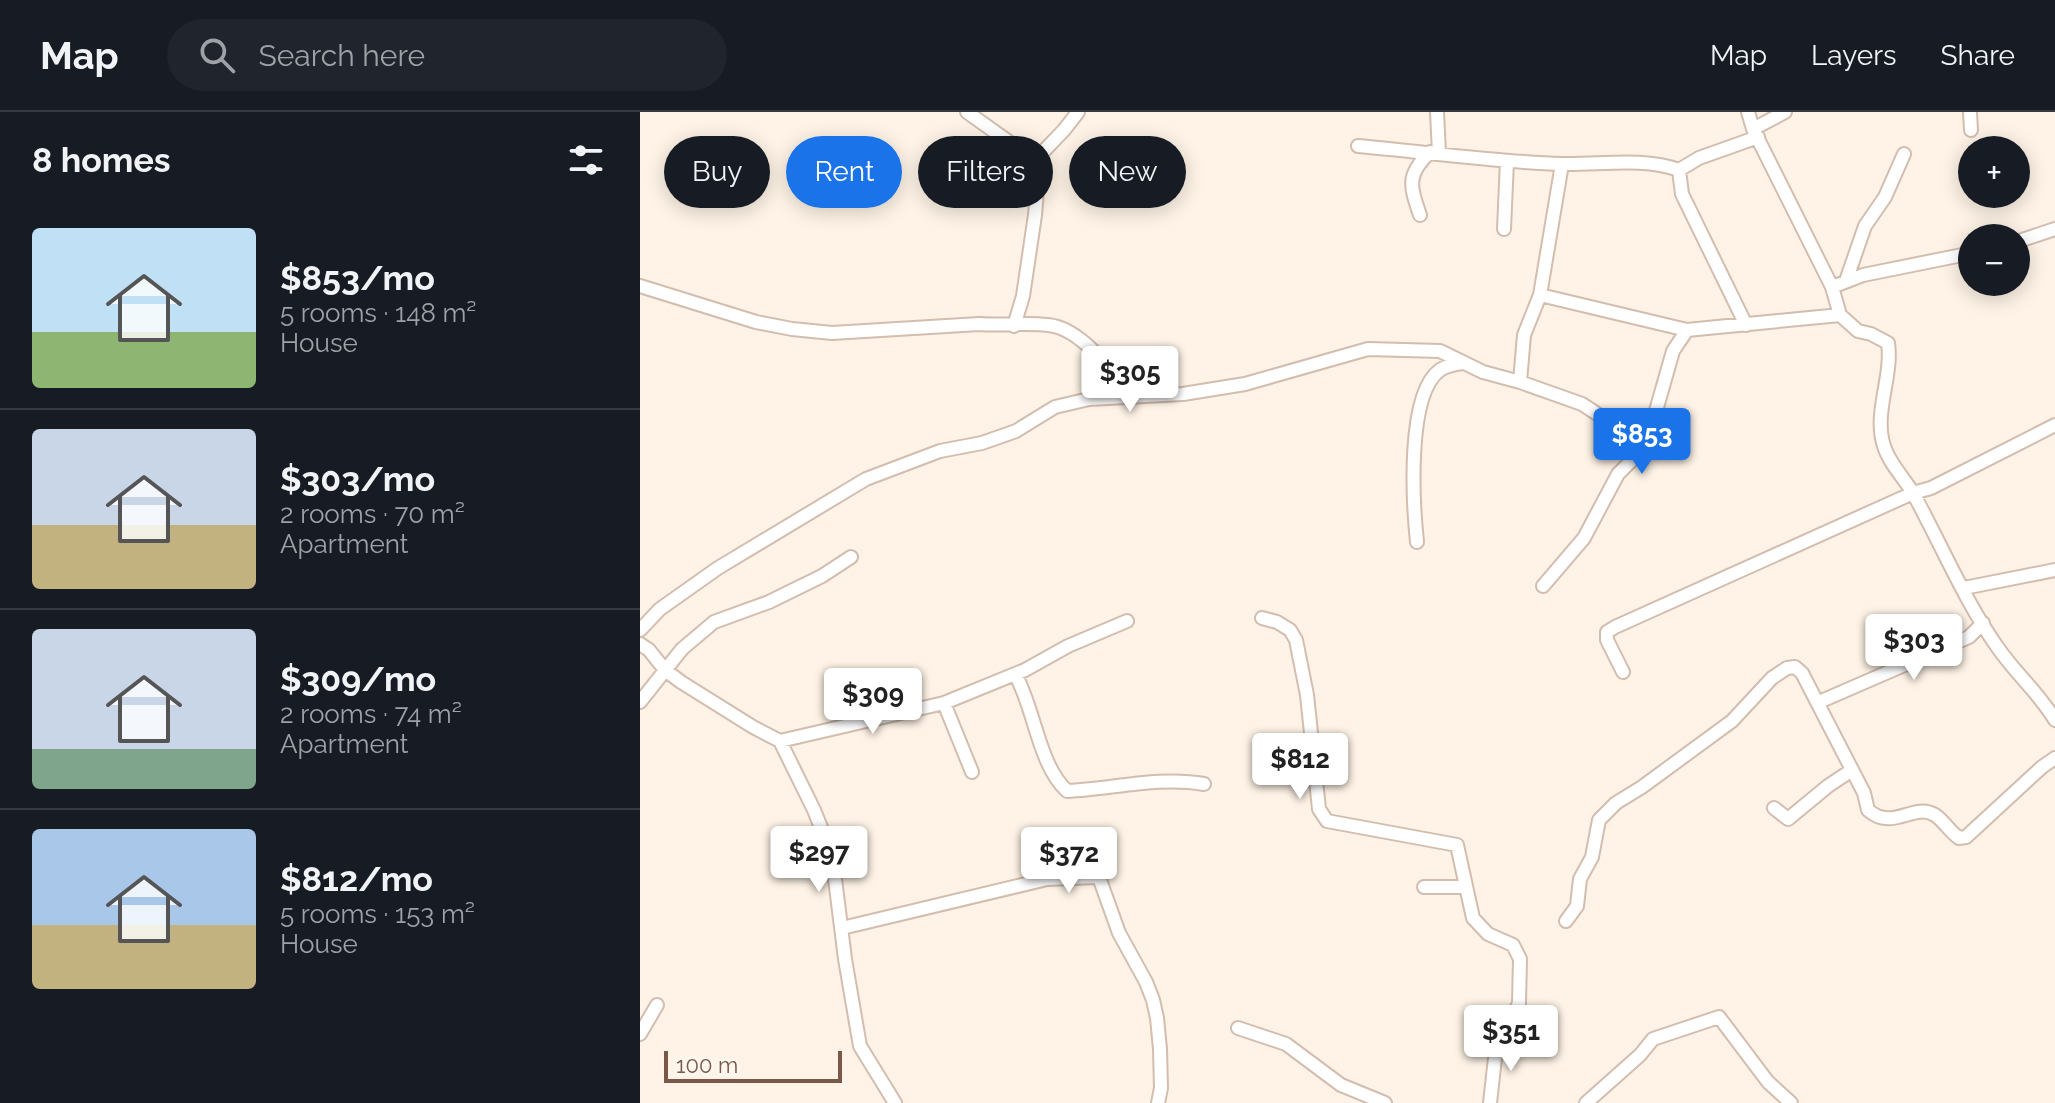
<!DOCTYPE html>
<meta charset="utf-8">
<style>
:root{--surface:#171b24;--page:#20242c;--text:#f1f3f6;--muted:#9ea1a6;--line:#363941;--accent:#1a73e8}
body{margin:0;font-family:Raleway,sans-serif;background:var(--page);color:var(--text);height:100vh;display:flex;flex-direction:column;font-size:30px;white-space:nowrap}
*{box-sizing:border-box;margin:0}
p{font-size:26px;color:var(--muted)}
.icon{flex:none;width:44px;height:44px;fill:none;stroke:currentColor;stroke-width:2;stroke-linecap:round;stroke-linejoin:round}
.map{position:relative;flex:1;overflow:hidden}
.drawer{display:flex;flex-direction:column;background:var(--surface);width:640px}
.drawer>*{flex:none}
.guide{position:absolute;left:24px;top:24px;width:760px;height:72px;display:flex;gap:16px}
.controls{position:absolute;left:1318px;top:24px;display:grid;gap:16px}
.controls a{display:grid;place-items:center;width:72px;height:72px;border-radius:50%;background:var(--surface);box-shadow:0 4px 20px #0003;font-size:40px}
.scale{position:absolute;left:24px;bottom:20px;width:178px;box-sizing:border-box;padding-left:8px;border:4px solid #795849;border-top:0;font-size:22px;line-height:28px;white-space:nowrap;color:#795849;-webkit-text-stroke:6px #fff7ee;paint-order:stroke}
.price{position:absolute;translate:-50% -68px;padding:0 18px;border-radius:8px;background:#fff;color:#222;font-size:26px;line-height:52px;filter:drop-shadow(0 2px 4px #0008)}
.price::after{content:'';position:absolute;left:50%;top:48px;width:24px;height:18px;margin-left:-12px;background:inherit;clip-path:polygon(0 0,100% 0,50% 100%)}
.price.current{background:var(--accent);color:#fff}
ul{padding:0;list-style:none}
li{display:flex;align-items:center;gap:24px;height:200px;padding:0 32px}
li+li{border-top:2px solid var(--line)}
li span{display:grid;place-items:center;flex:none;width:224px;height:160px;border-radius:8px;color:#555}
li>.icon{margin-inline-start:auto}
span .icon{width:96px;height:96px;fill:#fffc;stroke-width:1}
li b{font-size:34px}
h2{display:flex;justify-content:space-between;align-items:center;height:96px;padding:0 32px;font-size:34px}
.chip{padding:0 28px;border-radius:36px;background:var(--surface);box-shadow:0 4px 20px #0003;font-size:28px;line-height:72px}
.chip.current{background:var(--accent);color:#fff}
header{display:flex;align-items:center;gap:48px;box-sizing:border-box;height:112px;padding:0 40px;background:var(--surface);border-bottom:2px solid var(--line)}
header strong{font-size:38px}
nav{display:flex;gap:44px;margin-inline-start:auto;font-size:28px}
.search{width:560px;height:72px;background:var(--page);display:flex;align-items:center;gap:20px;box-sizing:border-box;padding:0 28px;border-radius:44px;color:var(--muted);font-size:30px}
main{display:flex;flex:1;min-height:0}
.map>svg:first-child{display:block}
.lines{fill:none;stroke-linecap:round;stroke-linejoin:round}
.street-casing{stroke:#d3bdae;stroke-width:16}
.street{stroke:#fff;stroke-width:12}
</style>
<header>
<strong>Map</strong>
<div class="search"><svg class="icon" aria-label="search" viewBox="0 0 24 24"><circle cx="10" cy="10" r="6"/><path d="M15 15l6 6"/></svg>Search here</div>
<nav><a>Map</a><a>Layers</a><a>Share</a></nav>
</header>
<main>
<section class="drawer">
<h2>8 homes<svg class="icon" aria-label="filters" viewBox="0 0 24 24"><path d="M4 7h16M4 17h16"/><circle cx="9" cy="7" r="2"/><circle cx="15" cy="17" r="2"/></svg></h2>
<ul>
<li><span style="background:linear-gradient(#bfe0f5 65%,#8fb573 0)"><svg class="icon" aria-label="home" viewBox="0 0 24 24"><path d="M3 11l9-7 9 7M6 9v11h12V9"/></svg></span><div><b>$853/mo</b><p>5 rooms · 148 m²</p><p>House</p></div></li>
<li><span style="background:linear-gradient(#c9d6e8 60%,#c2b280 0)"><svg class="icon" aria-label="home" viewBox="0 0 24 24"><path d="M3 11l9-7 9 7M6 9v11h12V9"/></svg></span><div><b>$303/mo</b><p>2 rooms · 70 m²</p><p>Apartment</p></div></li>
<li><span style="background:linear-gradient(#c9d6e8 75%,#7fa58c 0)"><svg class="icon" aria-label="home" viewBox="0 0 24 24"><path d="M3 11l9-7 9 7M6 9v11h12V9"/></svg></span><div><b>$309/mo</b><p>2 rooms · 74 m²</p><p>Apartment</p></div></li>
<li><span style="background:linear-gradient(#a9c7e8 60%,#c2b280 0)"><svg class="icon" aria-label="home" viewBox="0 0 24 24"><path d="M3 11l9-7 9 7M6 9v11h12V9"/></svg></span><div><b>$812/mo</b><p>5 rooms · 153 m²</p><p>House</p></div></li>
</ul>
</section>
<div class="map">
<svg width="1415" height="991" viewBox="0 0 1415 991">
<rect width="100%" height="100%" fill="#fef3e6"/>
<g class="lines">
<defs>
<path id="street" d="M 327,0 L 379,37 L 400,43
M 797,0 L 799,41
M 1108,0 L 1113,17 L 1192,175 L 1200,203 L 1218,219 L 1231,222 L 1248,231 C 1253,265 1233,301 1244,334 C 1249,351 1264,366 1273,381 C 1301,432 1324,488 1358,536 C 1376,562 1399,581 1415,608
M 1330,0 L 1331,18
M 1113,17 L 1145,0
M 718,34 C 786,40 854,50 922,52 C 960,53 1003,45 1039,58 L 1059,46 L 1118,25
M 1039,58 L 1042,82 L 1106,213
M 780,103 C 770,74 766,63 790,40
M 864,117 L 867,49
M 1376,130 L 1415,117
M 1206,169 L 1225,114 L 1245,85 L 1264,42
M 0,174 L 116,210 L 152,217 L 192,221 L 339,212 C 362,214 385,210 408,213 C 441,216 472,259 491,284
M 1192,175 L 1223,163 L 1332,141
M 900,183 L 1047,218 L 1200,203
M 374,214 L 383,184 L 395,103 L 400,43 L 424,18 L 438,0
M 880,270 L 884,223 L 900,183 L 922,52
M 777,430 C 773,392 766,282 800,258 C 807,253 815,252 823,251
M 903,474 L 944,426 L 978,362 L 1006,334 L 1033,239 L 1047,218
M 1324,476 L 1415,458
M 622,506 L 637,510 L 650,518 L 656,528 L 667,583 L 679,697 L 687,709 L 817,733 L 833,806 L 848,822 L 873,833 L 880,847 L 879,891 L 855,946 L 850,991
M 0,518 L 20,497 L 78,456 L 226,367 L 300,339 L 342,331 L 376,319 L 415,295 L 449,287 L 543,282 L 605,272 L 728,237 L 800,239 L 843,260 L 880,270 L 942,292 L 1006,334
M 0,532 L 9,538 L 25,558 L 41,570 L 113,615 L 140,629 L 304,591 L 385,558 L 428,534 L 487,509
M 983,560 L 967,528 L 967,520 L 975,515 L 1273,381 L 1291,376 L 1415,313
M 375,562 C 395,597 398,652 427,679 C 472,677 519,664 564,672
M 0,590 L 42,537 L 74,510 L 129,490 L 182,464 L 211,445
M 1179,590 L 1329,525 L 1343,511
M 304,591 L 332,660
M 140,629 L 174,698 L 192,743 L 205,847 L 220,934 L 255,991
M 1134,696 L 1148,707 L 1188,674 L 1212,658
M 784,775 L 825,775
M 926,809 L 937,794 L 940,767 L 952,745 L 959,708 L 976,691 L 1002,675 L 1092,609 L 1132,566 L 1147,556 L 1155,555 L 1162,561 L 1224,681 L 1228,698 C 1253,720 1273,690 1295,703 C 1304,709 1310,720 1319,726 L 1326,725 L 1402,655 L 1415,646
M 202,816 L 407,767 L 456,765 L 460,768 L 479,821 L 506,870 L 513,888 L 517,906 L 520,937 L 521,976 L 518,991
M 598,916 L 646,932 L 701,973 L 745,991
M 0,922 L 17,893
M 946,991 L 1000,943 L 1013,927 L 1079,905 L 1128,970 L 1151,991"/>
</defs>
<!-- street casing -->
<use href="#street" class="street-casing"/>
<!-- street -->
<use href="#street" class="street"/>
</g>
</svg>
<div class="controls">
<a>+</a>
<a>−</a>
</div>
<div class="scale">100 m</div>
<b class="price" style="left:490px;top:302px">$305</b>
<b class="price current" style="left:1002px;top:364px">$853</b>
<b class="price" style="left:1274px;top:570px">$303</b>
<b class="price" style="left:233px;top:624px">$309</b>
<b class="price" style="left:660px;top:689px">$812</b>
<b class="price" style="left:179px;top:782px">$297</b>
<b class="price" style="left:429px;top:783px">$372</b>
<b class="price" style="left:871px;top:961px">$351</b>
<div class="guide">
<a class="chip">Buy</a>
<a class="chip current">Rent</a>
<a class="chip">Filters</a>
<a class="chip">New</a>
</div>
</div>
</main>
